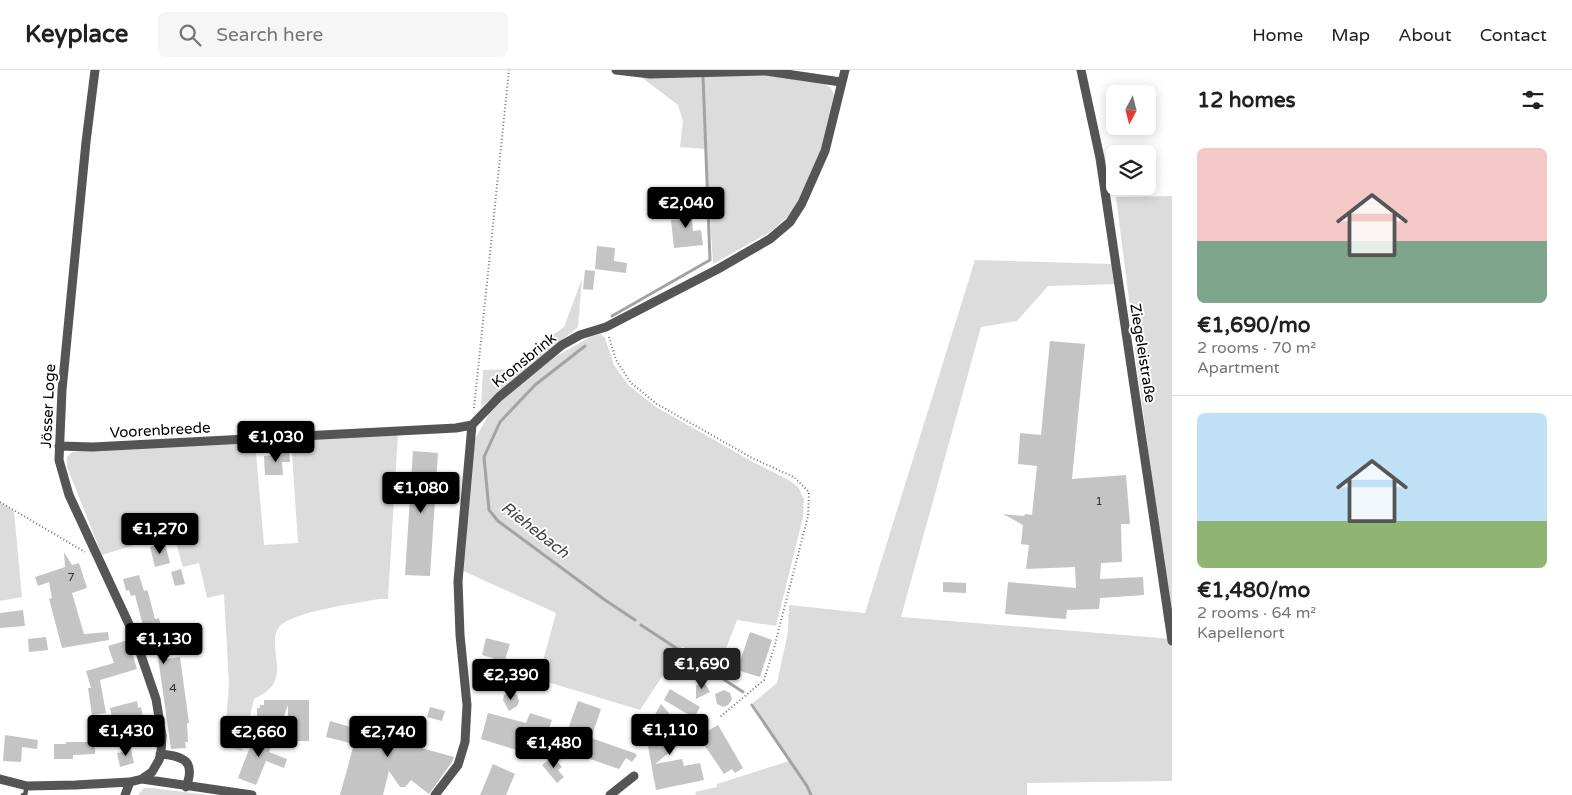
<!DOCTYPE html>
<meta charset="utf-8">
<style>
:root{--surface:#fff;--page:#f6f6f6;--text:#202124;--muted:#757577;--line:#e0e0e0;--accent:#000}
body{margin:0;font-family:"Varela Round",sans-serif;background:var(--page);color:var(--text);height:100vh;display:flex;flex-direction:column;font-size:19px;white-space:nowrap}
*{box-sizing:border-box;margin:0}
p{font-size:16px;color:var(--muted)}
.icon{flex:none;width:28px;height:28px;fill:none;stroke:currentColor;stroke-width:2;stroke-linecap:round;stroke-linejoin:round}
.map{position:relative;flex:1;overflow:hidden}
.drawer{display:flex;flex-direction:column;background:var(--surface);width:400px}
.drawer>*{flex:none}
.needle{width:32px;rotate:187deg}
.controls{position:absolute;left:1106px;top:15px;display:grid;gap:10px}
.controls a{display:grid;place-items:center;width:50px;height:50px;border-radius:8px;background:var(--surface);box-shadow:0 2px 12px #0003;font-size:25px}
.price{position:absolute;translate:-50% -42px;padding:0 11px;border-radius:5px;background:var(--accent);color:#fff;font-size:16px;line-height:32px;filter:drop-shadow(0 1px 2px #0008)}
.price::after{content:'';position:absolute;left:50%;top:30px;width:15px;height:11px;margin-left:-8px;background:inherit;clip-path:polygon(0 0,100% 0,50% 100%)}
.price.selected{background:#222;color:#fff}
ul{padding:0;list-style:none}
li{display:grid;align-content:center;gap:10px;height:265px;padding:0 25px}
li+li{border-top:1px solid var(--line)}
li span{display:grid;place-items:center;height:155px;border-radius:8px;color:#555}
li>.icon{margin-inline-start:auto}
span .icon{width:90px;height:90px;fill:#fffc;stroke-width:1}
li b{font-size:21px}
h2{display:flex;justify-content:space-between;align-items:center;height:60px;padding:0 25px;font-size:21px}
header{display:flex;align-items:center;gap:30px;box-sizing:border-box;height:70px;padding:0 25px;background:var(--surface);border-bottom:1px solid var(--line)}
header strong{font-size:24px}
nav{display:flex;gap:28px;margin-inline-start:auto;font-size:18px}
.search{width:350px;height:45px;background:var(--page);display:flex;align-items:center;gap:12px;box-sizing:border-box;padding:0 18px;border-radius:8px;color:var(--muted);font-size:19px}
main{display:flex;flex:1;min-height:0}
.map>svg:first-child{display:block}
.green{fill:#dcdcdc}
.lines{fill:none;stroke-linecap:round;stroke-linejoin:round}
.stream{stroke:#a3a3a3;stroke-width:3}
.building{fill:#c4c4c4}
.path{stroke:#777;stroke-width:2;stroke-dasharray:1 2.5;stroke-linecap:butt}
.lane{stroke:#555;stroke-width:4.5}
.street{stroke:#555;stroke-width:9}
.labels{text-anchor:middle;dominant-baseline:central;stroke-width:4;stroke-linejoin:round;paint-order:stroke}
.number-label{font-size:12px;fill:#313131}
.street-label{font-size:15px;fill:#000;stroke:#fff}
.water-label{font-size:16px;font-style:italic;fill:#444;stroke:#fff}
</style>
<header>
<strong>Keyplace</strong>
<div class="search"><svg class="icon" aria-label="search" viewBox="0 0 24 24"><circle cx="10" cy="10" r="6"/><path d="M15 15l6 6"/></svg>Search here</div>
<nav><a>Home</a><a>Map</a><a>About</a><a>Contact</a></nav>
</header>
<main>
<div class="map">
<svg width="1172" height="725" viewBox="0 0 1172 725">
<rect width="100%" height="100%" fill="#fff"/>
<!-- green -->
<path class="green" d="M 766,3 L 823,13 L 831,18 L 834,25 L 819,87 L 793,142 L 770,162 L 713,194 L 706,79 L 680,77 L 683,51 L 678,35 L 641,7 Z
M 1172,126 L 1172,711 L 1027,713 L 1027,725 L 696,725 L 695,722 L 717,717 L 717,714 L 789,691 L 753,633 L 777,613 L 788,562 L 789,535 L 865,543 L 975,190 L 1113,194 L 1119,214 L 1048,216 L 1017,251 L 981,257 L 901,547 L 1172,569 L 1116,127 Z
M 582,209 L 578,257 L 481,337 L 483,300 L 509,299 L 531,284 L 543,272 L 564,257 Z
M 601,264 L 605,268 L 614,295 L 628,315 L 656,337 L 753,392 L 787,409 L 798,417 L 804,429 L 803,447 L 776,556 L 737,550 L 718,599 L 682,576 L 640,640 L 538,609 L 556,543 L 459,499 L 474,371 L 489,344 L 506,326 L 555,287 L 590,267 Z
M 398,363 L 388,529 L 379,529 C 358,533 292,542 280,556 C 266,572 287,601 270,618 C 266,623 259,626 254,629 L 242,681 L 224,676 L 229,614 L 224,524 L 207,528 L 199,493 L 183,497 L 173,463 L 102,485 L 67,397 L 67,387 L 72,382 L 83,381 L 255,371 L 264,475 L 298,473 L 291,369 Z
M 0,432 L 14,441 L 22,527 L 0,531 Z
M 144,718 L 151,718 L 209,725 L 138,725 Z"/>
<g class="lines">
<!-- stream -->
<path class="stream" d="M 612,246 L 710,190 L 703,6
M 585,276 L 535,315 L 500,352 L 484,387 L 489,440 L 498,451 L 605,530 L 635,550
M 641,555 L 743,622
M 752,635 L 807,716 L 811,725"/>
</g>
<!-- building -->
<path class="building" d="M 690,130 L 693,161 L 701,160 L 703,175 L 674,178 L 671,150 L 683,149 L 681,131 Z
M 597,176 L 615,178 L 614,191 L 627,193 L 626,203 L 595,199 Z
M 585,200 L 595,201 L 593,220 L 583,219 Z
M 1050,271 L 1085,274 L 1072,409 L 1126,405 L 1130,454 L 1121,454 L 1122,492 L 1101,493 L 1100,509 L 1143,507 L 1144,525 L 1100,528 L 1099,539 L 1067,540 L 1066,549 L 1005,544 L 1008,512 L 1076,518 L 1075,497 L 1026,499 L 1029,475 L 1021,474 L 1023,455 L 1003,444 L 1024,446 L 1025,444 L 1032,445 L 1037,396 L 1018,394 L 1020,363 L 1041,365 Z
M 281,378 L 289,378 L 290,392 L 282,392 L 283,405 L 265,405 L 264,386 L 281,385 Z
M 413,381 L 438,383 L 430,506 L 405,505 Z
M 165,473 L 170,493 L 155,497 L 150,477 Z
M 64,482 L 72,495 L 79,493 L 87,518 L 72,523 L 84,564 L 108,562 L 109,570 L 62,578 L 49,529 L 52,528 L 49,512 L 38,516 L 35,507 L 65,497 Z
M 181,499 L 185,514 L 175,516 L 171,502 Z
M 139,505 L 144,521 L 147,520 L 148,522 L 155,549 L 159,548 L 162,561 L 182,555 L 185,564 L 164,570 L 167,589 L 180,587 L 189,653 L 187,653 L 188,672 L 185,672 L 186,678 L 171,679 L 156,573 L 148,575 L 135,525 L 131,526 L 129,520 L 126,521 L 123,509 Z
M 943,512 L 966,513 L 966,523 L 943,522 Z
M 23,540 L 25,556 L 0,558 L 0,543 Z
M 750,562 L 772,570 L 760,607 L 737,600 Z
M 46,567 L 48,580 L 29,582 L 28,569 Z
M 486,568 L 510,574 L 496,618 L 486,616 L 493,588 L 482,585 Z
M 128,570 L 137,599 L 100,610 L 106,643 L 92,645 L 88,618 L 91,618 L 86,601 L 114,593 L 108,576 Z
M 702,612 L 706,615 L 710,622 L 696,629 L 696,616 Z
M 670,619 L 700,637 L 694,648 L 664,630 Z
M 724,620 L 730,623 L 732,629 L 728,635 L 723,637 L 717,634 L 715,624 Z
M 508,623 L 515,623 L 517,625 L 519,631 L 517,636 L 509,641 L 503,630 L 504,625 Z
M 264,630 L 309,630 L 309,671 L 288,671 L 288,635 L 282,651 L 257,651 L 257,638 L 260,638 L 260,635 L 264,635 Z
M 137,631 L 138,638 L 141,637 L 144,653 L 147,652 L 152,668 L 123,677 L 119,659 L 115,660 L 110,638 Z
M 578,631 L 601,639 L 591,668 L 634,683 L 637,685 L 632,692 L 626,688 L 619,699 L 561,679 Z
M 661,634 L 685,661 L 676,677 L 655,694 L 682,689 L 684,696 L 700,693 L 704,710 L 656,720 L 647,671 L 674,665 L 655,654 L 658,648 L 654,646 Z
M 430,637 L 445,641 L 442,651 L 427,647 Z
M 488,643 L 526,653 L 530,643 L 552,650 L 544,673 L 540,671 L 543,675 L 539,687 L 481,669 Z
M 401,646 L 425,653 L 418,677 L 454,687 L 452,692 L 429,724 L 411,710 L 405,717 L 400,717 L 389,701 L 383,725 L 340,725 L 354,674 L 326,667 L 330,651 L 354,658 L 357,648 L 368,651 L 365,660 L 385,665 L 387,657 L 397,659 Z
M 718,655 L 743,698 L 735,703 L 732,699 L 724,704 L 701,670 L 709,666 L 706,662 Z
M 256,661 L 275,668 L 269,682 L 287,689 L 284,698 L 266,691 L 256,715 L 238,708 Z
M 5,665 L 38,670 L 37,679 L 22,677 L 21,692 L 3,691 Z
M 66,672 L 95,672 L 95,684 L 73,685 L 73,689 L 54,689 L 54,674 L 66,674 Z
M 130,676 L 134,693 L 120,697 L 117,683 L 123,682 L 122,678 Z
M 551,688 L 554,688 L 562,697 L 558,700 L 564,707 L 557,713 L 542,695 Z
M 493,694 L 515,704 L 506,725 L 480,725 Z"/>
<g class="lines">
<!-- path -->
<path class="path" d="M 609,267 L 616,290 L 631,313 L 657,334 L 754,389 L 794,407 L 809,422 L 808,446 L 774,578 L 764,610 L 720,647
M 474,338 L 509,0
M 0,432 L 85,482"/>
<!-- lane -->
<path class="lane" d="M 23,725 L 25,725 L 27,716"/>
<!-- street -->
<path class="street" d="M 95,0 L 86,72 L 62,320 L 59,390 L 69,425 L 134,565 L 156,629 L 162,666 L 161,683 L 159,690 L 152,702 L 142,709
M 616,0 L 650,4 L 766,1 L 841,12
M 1081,0 L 1100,88 L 1172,571
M 59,376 L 93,377 L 456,358 L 472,355
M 160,684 C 184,686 196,691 186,717
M 0,709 L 27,716 L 75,715 L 130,712 L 142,709 L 252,725
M 125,725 L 130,712
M 435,725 L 458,695 L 465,672 L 467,635 L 460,565 L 458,511 L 472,355 L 499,327 L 562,275 L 580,265 L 606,257 L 718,199 L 770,169 L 790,152 L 802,133 L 825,81 L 845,0
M 610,725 L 634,706"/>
</g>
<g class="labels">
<!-- number labels -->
<g class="number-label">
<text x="1099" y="431">1</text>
<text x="71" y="507">7</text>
<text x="173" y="618">4</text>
</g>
<!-- street labels -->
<g class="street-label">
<text transform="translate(1143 283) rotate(81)">Ziegeleistraße</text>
<text transform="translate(524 290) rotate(-39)">Kronsbrink</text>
<text transform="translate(48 336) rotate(-87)">Jösser Loge</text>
<text transform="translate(160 360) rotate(-3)">Voorenbreede</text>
</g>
<!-- water labels -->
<g class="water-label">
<text transform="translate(535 460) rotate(38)">Riehebach</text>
</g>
</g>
</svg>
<div class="controls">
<a><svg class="needle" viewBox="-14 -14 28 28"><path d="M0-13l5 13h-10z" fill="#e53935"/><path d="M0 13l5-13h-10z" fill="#757577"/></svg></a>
<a><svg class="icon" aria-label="layers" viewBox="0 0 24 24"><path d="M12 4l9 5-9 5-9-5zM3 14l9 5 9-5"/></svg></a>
</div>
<b class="price" style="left:686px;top:159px">€2,040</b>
<b class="price" style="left:276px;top:393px">€1,030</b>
<b class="price" style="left:421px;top:444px">€1,080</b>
<b class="price" style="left:160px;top:485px">€1,270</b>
<b class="price" style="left:164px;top:595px">€1,130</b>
<b class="price selected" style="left:702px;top:620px">€1,690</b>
<b class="price" style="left:511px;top:631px">€2,390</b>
<b class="price" style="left:670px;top:686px">€1,110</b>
<b class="price" style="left:126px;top:687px">€1,430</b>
<b class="price" style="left:259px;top:688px">€2,660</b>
<b class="price" style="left:388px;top:688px">€2,740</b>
<b class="price" style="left:554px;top:699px">€1,480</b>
</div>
<section class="drawer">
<h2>12 homes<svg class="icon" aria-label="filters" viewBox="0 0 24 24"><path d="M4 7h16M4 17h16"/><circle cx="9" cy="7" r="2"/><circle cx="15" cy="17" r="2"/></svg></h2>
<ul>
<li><span style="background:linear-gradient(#f6c9c9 60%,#7fa58c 0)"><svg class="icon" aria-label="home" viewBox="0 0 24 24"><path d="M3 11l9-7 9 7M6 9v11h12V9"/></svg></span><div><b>€1,690/mo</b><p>2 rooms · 70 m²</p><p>Apartment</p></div></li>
<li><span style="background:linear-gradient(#bfe0f5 70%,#8fb573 0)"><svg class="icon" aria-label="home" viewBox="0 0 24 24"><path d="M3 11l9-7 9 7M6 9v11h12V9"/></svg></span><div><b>€1,480/mo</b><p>2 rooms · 64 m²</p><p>Kapellenort</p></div></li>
</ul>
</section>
</main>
